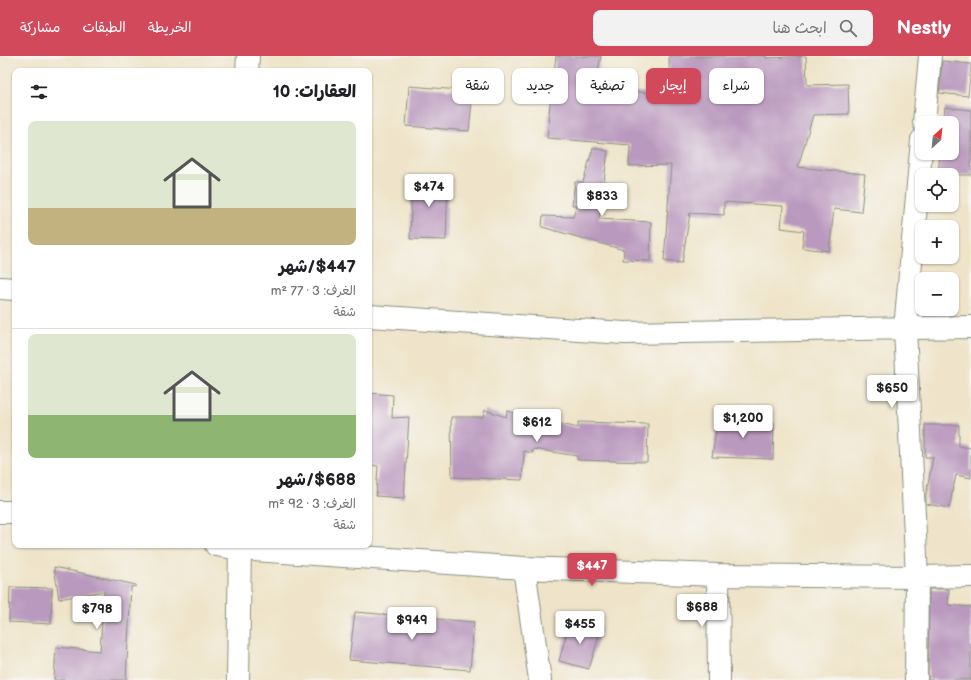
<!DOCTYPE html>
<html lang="ar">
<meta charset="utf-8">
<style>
:root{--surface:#fff;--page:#f2f2f2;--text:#202124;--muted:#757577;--line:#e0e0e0;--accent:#d1495b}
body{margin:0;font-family:"Balsamiq Sans","Playpen Sans Arabic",sans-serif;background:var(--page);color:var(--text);direction:rtl;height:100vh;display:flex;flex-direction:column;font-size:15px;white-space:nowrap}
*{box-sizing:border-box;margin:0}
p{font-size:13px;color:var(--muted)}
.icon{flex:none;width:22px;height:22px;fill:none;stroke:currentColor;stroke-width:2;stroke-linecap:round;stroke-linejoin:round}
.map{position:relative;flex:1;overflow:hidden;direction:ltr}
.sheet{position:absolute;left:12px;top:12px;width:360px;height:480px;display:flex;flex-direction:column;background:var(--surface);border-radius:8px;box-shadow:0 1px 3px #0004;direction:rtl}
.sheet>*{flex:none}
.guide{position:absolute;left:384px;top:12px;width:380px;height:36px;direction:rtl;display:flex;gap:8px}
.needle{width:26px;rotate:27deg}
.controls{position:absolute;left:915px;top:60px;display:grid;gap:8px}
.controls a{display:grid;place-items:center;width:44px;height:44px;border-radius:8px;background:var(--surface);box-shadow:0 1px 3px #0004;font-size:20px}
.price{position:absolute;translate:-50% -34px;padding:0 9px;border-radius:4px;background:#fff;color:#222;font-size:13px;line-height:26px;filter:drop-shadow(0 1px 2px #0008)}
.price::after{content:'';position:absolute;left:50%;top:24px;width:12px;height:9px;margin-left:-6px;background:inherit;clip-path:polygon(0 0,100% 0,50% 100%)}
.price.active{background:var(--accent);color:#fff}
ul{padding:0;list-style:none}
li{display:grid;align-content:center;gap:8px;height:212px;padding:0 16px}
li+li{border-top:1px solid var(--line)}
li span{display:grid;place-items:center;height:124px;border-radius:8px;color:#555}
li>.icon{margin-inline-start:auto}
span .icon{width:72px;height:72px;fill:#fffc;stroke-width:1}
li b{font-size:17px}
h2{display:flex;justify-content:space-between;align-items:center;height:48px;padding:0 16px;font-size:17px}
.pill{padding:0 14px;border-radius:8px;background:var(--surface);box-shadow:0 1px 3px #0004;font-size:14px;line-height:36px}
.pill.active{background:var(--accent);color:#fff}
header{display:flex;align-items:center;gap:24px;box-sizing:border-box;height:56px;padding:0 20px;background:var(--accent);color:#fff}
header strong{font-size:19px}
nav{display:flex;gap:22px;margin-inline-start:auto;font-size:14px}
.search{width:280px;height:36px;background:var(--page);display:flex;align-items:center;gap:10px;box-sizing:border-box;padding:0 14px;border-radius:8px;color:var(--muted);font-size:15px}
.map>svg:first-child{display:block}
.building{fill:#ba99be}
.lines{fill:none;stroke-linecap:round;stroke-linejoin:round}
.minor-casing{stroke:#87907e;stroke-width:24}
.highway-casing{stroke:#87907e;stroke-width:24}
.minor{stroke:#fff;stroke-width:22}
.highway{stroke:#fff;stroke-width:22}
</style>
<header>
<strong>Nestly</strong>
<div class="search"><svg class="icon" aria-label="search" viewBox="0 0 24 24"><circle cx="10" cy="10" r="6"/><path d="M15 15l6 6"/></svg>ابحث هنا</div>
<nav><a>الخريطة</a><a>الطبقات</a><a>مشاركة</a></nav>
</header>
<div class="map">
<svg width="971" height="624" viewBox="0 0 971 624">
<rect width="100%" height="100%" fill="#f6f6f2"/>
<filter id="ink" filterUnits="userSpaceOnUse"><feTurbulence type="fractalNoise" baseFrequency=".025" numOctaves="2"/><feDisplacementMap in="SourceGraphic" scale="8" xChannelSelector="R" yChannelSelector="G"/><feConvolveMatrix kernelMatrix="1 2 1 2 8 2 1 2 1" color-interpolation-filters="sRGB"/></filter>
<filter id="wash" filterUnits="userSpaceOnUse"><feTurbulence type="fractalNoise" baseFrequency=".012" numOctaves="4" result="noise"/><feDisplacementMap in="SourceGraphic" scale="16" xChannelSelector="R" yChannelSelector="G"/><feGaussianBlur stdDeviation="0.9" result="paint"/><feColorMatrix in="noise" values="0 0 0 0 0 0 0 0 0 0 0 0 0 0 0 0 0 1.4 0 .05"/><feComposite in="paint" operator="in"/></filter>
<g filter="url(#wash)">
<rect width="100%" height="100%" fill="#efe4c9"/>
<g id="blocks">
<!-- building -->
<path class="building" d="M 556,0 L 601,0 L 595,30 L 670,40 L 669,0 L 766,0 L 766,2 L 806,0 L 807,29 L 848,28 L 849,58 L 813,59 L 798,111 L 865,118 L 861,156 L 834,153 L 829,195 L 802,192 L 804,175 L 781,172 L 783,150 L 724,146 L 724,159 L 690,157 L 682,207 L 664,205 L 671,109 L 629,110 L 630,89 L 547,82 L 549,65 L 548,65 Z
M 942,5 L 971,8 L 968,40 L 939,37 Z
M 409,30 L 473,35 L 469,75 L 406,70 Z
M 945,51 L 971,54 L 971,119 L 938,119 L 940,97 L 952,97 L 952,67 L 943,67 Z
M 593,92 L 608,95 L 599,163 L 651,166 L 650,205 L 623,204 L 624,194 L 542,171 L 543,160 L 573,161 L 577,149 L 572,149 L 575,126 L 583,126 Z
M 412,121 L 448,122 L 446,184 L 410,183 Z
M 369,337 L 393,339 L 392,362 L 409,361 L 404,442 L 376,440 L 378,410 L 369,409 Z
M 485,354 L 506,361 L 507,355 L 578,372 L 578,366 L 648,368 L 647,406 L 577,404 L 577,400 L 533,393 L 532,397 L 524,395 L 522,424 L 452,421 L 451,361 L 483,361 Z
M 718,360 L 760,367 L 774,367 L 773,403 L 712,401 Z
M 925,369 L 959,369 L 959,390 L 971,392 L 971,422 L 956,419 L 949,452 L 926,448 L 926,439 L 933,401 L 925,401 Z
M 54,511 L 136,529 L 136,530 L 131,531 L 126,624 L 54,624 L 56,591 L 100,595 L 104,535 L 59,543 Z
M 10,531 L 52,532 L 51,568 L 9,566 Z
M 929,533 L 949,533 L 948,549 L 971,551 L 971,624 L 928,624 Z
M 355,556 L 474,566 L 470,614 L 349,604 Z
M 570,565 L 601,573 L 589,613 L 559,605 Z"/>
</g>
</g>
<g filter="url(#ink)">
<use href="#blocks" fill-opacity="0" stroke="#87907e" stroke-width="1"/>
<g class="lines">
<defs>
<path id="minor" d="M 924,67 L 930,0
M 0,232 L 15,233
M 369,260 L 624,277 L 971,271
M 0,456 L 15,456
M 216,489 L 240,493 L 524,512 L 718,519 L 917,521 L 971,520
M 524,512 L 540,624
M 718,519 L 719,624
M 916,624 L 917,521 L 905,273 L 922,84"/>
<path id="highway" d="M 247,15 L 248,0
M 238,624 L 240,489"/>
</defs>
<!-- minor casing -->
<use href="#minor" class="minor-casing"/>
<!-- highway casing -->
<use href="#highway" class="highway-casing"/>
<!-- minor -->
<use href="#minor" class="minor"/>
<!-- highway -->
<use href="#highway" class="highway"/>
</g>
</g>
</svg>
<div class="controls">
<a><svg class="needle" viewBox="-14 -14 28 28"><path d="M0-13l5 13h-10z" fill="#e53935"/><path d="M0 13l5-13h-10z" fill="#757577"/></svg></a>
<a><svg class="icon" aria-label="locate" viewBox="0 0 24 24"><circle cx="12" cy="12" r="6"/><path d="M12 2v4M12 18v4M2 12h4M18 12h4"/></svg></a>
<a>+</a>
<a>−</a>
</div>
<b class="price" style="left:429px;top:152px">$474</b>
<b class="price" style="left:602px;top:161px">$833</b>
<b class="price" style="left:892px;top:353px">$650</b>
<b class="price" style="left:743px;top:383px">$1,200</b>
<b class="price" style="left:537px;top:387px">$612</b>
<b class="price active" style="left:592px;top:531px">$447</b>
<b class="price" style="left:702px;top:572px">$688</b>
<b class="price" style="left:97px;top:574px">$798</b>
<b class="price" style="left:412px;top:585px">$949</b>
<b class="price" style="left:580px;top:589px">$455</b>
<div class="guide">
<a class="pill">شراء</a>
<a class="pill active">إيجار</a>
<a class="pill">تصفية</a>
<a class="pill">جديد</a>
<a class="pill">شقة</a>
</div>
<section class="sheet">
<h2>العقارات: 10<svg class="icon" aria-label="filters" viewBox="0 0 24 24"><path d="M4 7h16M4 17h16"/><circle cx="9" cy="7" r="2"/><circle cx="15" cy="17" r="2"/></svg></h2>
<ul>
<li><span style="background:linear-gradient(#dfe7d0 70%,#c2b280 0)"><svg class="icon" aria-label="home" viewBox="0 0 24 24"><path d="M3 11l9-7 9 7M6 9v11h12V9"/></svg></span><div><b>$447/شهر</b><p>الغرف: 3 · 77 m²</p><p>شقة</p></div></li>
<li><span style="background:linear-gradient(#dfe7d0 65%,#8fb573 0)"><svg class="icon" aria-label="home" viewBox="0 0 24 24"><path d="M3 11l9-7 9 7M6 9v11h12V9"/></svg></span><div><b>$688/شهر</b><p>الغرف: 3 · 92 m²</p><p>شقة</p></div></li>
</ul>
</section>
</div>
